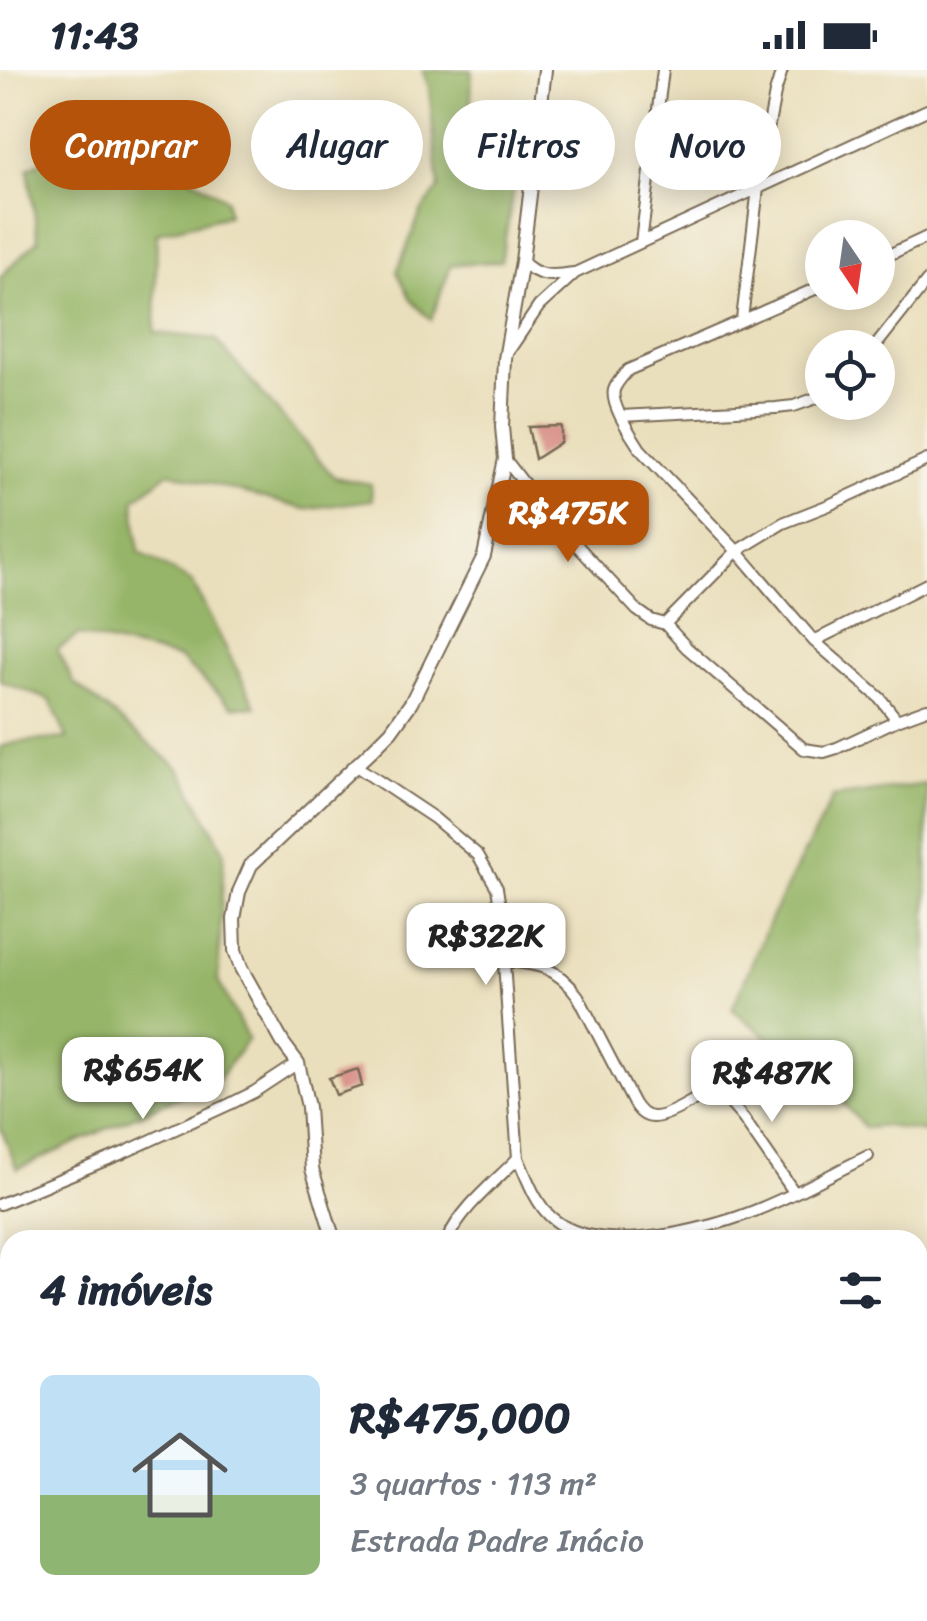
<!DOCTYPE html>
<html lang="pt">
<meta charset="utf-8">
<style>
:root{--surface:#fff;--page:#f6f6f7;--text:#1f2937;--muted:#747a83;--line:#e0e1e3;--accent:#b45309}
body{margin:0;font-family:Sriracha,sans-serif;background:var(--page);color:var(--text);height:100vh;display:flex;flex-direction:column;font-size:38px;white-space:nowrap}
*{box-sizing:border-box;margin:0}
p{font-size:32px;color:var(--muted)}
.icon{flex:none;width:55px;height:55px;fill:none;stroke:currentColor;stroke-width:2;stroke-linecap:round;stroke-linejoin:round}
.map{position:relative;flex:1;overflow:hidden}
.drawer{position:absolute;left:0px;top:1160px;width:928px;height:392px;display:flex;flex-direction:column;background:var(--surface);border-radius:30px 30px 0 0;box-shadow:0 5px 25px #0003}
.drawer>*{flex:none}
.top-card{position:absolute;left:30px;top:30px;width:868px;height:90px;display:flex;gap:20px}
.needle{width:65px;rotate:167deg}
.buttons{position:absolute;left:805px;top:150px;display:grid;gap:20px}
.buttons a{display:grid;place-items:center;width:90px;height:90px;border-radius:50%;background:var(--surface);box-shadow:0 5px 25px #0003;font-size:50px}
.price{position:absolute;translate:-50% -85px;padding:0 22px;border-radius:20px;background:#fff;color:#222;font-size:32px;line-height:65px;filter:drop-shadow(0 2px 5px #0008)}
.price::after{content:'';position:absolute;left:50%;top:60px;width:30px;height:22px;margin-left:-15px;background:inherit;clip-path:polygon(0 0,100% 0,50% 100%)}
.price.selected{background:var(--accent);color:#fff}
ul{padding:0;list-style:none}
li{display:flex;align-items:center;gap:30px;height:250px;padding:0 40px}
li+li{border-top:2px solid var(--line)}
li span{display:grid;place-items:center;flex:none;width:280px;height:200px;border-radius:15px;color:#555}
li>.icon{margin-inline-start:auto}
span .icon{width:120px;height:120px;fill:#fffc;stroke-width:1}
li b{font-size:42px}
h2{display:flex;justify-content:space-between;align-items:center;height:120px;padding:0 40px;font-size:42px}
.chip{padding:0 35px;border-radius:45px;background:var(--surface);box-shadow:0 5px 25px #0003;font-size:35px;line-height:90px}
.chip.selected{background:var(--accent);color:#fff}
.status{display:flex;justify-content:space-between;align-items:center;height:70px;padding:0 50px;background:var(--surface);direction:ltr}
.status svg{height:28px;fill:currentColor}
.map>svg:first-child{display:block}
.forest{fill:#96b568;stroke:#687043;stroke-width:2.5}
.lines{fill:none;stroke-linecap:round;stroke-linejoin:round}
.river{stroke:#47b5c2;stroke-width:22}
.building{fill:#d9948d}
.service-casing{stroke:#786955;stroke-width:9}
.minor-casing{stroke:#786955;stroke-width:14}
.tertiary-casing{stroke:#786955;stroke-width:16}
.service{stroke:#fff;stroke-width:5}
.minor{stroke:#fff;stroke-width:10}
.tertiary{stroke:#fff;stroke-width:12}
</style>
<div class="status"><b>11:43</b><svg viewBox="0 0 49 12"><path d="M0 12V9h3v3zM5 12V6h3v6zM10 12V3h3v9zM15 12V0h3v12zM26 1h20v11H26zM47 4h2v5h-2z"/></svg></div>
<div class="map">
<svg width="927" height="1551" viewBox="0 0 927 1551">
<rect width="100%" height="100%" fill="#f7f3e8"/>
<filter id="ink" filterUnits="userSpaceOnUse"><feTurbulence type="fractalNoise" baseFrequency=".01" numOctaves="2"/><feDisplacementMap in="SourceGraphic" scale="20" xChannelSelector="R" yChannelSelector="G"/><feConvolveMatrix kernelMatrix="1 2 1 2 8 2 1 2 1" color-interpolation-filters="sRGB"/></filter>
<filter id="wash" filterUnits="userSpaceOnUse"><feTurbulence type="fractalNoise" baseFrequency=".0048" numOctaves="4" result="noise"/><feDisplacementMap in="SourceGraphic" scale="40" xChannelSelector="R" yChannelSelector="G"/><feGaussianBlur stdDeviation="2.25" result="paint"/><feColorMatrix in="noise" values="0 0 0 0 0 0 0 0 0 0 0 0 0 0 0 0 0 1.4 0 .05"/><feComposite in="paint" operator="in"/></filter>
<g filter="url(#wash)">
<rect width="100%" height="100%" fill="#eadfbc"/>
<!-- forest -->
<path class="forest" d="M 422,0 L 472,0 L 470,55 L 525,56 L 501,191 L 451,195 L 431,250 L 412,231 L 397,202 L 421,142 L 439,118 L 429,17 Z
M 139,44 L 160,88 L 226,129 L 228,145 L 157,163 L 155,263 L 215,269 L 334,407 L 371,414 L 372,430 L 304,439 L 169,402 L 134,430 L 139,482 L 192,512 L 256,637 L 232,636 L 179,588 L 78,565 L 57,580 L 74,613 L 180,699 L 224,781 L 218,911 L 248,969 L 218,1009 L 17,1099 L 0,1056 L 0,677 L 19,672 L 67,668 L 50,630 L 0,611 L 0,207 L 38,170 L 28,98 Z
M 927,714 L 927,1062 L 885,1056 L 865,1058 L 836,1025 L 811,1011 L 805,987 L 767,967 L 732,939 L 771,848 L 833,727 Z"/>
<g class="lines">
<!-- river -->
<path class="river" d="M 918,1411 L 927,1407
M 918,1444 L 927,1441
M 775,1551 L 788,1542"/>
</g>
<g id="blocks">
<!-- building -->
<path class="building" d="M 561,356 L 561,372 L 535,389 L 528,357 Z
M 358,999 L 362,1016 L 336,1025 L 329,1008 Z"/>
</g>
</g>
<g filter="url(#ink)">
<use href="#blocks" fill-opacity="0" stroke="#786955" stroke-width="2.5"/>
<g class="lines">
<defs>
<path id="service" d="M 918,1480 L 922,1476
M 815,1551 L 830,1542"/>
<path id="minor" d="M 641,172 L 663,0
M 878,190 L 927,167
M 522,191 C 537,208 553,206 574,203
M 822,216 L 628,300 C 623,306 616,313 614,320 C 610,335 632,366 640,379 L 737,481 L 814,571 L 880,628 L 897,650
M 742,249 L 760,102 L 775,23 L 782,0
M 874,278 L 927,211
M 510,279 L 539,236 L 575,203 L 927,40
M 621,346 L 776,338 L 794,336 L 822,326
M 505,389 L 546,442 L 637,540 L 651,550 L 665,554
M 927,390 L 829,435 L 783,453 L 737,481 L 665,554 L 687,578 L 804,679 L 824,682 L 837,678 L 897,650 L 927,639
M 814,571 L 927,514
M 356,696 L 434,748 L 478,785 L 497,818 L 500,837 L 518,1088 C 493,1114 462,1137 447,1170
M 505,891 C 539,894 557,897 578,926 L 634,1034 C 639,1041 644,1047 653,1047 C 673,1048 737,1003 756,989
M 715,1016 L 743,1048 L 794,1122
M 518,1088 C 527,1108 535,1133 552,1148 C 594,1184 681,1165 729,1150 C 777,1135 823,1108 868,1086
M 0,1134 L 123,1083 L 230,1034 L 254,1022 L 298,993
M 0,1537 L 10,1528"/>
<path id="tertiary" d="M 334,1170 L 312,1099 L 308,1037 L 298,993 L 283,973 L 241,898 L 235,880 L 234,849 L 239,822 L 251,795 L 371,681 L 391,661 L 411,633 L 484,486 L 505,389 L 502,357 L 505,289 L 522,191 L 545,0
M 498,1542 L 503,1551
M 923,1551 L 927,1538"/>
</defs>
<!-- service casing -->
<use href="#service" class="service-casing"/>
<!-- minor casing -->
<use href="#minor" class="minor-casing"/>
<!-- tertiary casing -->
<use href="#tertiary" class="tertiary-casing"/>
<!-- service -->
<use href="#service" class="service"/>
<!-- minor -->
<use href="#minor" class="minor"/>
<!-- tertiary -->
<use href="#tertiary" class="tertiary"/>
</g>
</g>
</svg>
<div class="buttons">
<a><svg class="needle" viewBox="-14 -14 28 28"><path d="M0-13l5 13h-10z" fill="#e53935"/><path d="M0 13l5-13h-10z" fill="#747a83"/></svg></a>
<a><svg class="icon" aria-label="locate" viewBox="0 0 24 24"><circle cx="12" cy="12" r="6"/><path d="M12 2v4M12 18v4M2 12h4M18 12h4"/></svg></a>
</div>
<b class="price selected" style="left:568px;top:495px">R$475K</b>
<b class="price" style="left:486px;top:918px">R$322K</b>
<b class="price" style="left:143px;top:1052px">R$654K</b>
<b class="price" style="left:772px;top:1055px">R$487K</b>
<div class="top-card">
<a class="chip selected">Comprar</a>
<a class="chip">Alugar</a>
<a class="chip">Filtros</a>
<a class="chip">Novo</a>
</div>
<section class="drawer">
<h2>4 imóveis<svg class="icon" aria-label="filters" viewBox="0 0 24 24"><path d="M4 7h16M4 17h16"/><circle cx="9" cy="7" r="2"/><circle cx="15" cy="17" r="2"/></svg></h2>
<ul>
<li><span style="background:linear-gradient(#bfe0f5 60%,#8fb573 0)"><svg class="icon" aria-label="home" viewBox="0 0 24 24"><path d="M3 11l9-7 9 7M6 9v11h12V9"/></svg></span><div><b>R$475,000</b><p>3 quartos · 113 m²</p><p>Estrada Padre Inácio</p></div></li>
</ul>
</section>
</div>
